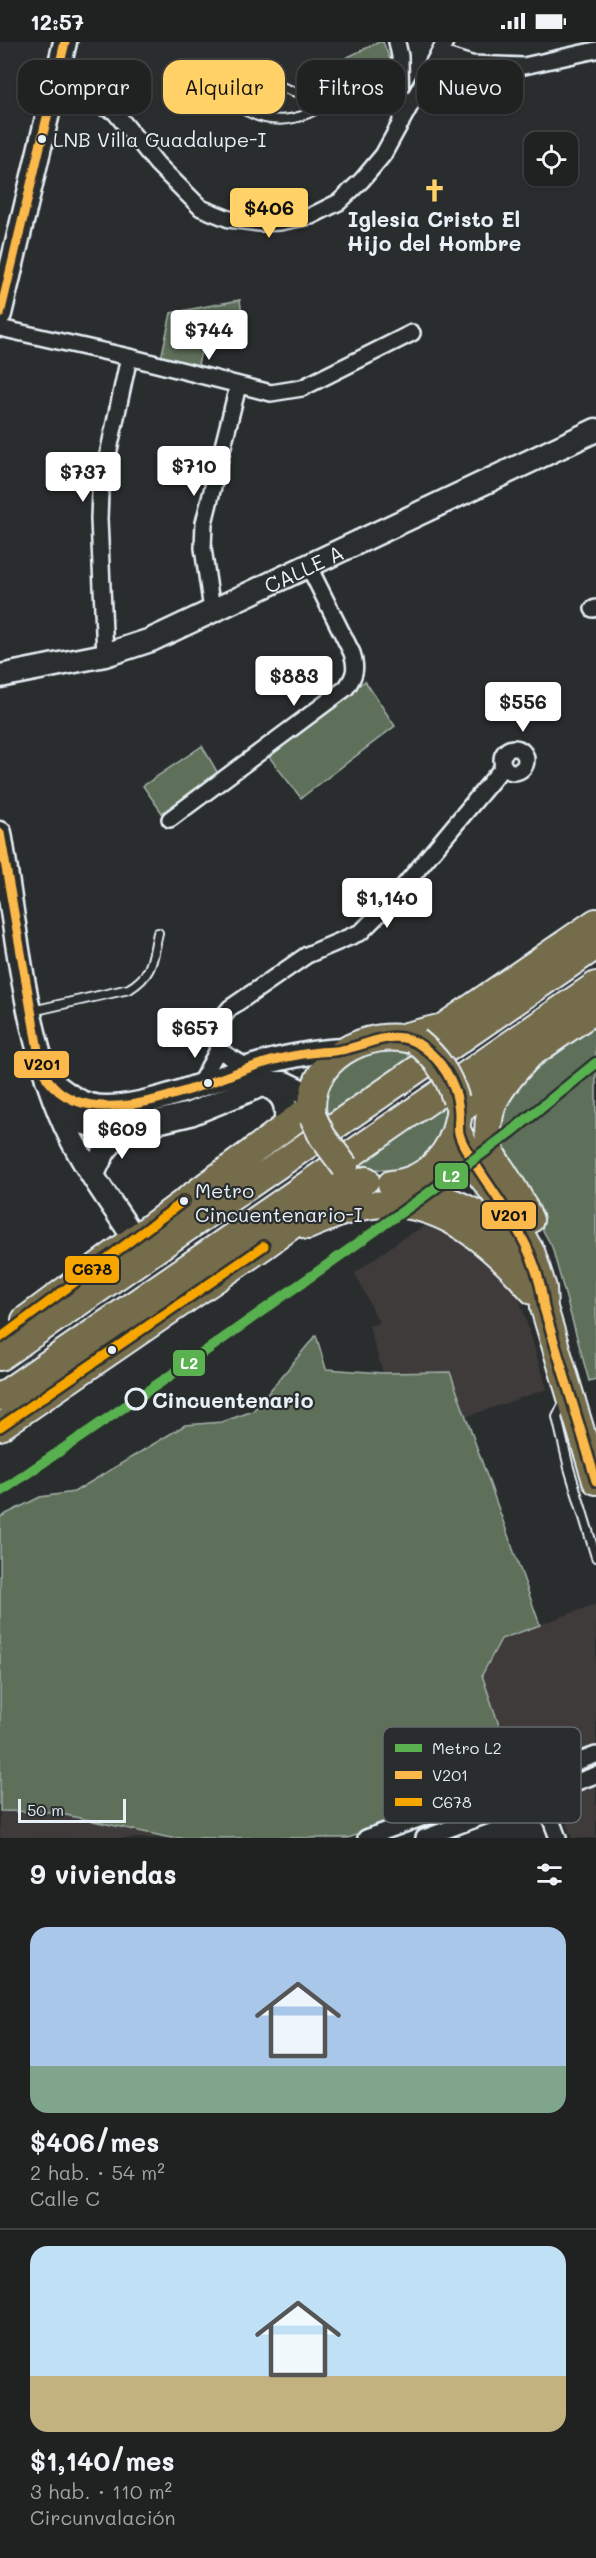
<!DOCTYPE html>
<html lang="es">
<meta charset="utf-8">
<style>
:root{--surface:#202222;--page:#282a2a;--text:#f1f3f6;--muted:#a2a4a5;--line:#3d3f40;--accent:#ffd166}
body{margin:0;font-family:Mali,sans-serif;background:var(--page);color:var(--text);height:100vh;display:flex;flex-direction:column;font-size:22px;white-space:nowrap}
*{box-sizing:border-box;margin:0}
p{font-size:20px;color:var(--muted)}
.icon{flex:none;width:33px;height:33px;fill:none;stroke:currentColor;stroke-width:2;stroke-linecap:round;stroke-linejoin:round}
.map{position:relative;height:1796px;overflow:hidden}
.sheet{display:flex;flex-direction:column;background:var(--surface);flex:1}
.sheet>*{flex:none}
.top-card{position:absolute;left:18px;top:18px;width:561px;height:54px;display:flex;gap:12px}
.buttons{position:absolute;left:524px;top:90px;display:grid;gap:12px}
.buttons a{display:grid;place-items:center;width:54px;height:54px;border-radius:12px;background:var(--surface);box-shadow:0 2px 4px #0004,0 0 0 2px var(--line);font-size:30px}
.scale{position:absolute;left:18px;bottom:15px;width:108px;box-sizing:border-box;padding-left:6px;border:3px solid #e8f1f8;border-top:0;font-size:16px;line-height:21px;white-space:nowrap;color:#e8f1f8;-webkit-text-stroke:4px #2a2d2e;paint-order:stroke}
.price{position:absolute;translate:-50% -51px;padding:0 14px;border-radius:6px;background:#fff;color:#222;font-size:20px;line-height:39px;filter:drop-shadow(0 2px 3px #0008)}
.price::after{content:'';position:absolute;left:50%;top:36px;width:18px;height:14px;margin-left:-9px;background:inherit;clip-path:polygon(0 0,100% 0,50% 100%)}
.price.active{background:var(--accent);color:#111}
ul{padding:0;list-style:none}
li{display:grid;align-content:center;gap:12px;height:318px;padding:0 30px}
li+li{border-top:2px solid var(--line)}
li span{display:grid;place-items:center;height:186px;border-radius:18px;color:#555}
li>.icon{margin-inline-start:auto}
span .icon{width:108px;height:108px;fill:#fffc;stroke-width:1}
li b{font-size:26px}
h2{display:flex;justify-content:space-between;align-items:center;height:72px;padding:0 30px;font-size:26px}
.pill{padding:0 21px;border-radius:18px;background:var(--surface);box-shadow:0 2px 4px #0004,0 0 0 2px var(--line);font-size:21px;line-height:54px}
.pill.active{background:var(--accent);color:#111}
.status{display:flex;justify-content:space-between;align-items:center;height:42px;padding:0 30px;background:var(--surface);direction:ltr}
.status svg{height:16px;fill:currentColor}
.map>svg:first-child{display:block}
.built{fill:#3f3b3b}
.green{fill:#5e705a;stroke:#a3b0a9;stroke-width:1.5}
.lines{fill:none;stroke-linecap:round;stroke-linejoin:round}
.lane-casing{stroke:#e8f1f8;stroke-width:12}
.street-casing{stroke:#e8f1f8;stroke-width:20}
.secondary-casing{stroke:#e8f1f8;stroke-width:27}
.primary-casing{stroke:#e8f1f8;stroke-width:30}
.lane{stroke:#2a2d2e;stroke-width:8}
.street{stroke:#2a2d2e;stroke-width:15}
.secondary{stroke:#2a2d2e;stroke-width:22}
.primary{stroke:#746c4b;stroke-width:26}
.primary-bridge-casing{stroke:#e8f1f8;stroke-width:30;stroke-linecap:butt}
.primary-bridge{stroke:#746c4b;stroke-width:26}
.bus-1-casing{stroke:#2a2d2e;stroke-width:14}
.bus-2-casing{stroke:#2a2d2e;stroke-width:14}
.bus-1{stroke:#fcb94b;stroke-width:9}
.bus-2{stroke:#f7a600;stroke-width:9}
.metro-1-casing{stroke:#2a2d2e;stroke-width:15}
.metro-1{stroke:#59b14f;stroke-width:10}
.bus-dot{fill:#e8f1f8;stroke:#2a2d2e;stroke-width:2}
.stop-dot{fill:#2a2d2e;stroke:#e8f1f8;stroke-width:3}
.labels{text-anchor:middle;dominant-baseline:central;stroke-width:4.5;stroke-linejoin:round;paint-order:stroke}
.bus-label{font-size:20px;fill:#e8f1f8;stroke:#2a2d2e;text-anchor:start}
.poi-label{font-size:21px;font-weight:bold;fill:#e8f1f8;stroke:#2a2d2e}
.street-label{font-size:21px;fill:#e8f1f8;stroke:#2a2d2e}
.stop-label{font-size:21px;font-weight:bold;fill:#e8f1f8;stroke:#2a2d2e;text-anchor:start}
.key{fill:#2a2d2e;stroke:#63686b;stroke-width:1.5}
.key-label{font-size:16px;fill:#e8f1f8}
.line-badge{stroke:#2a2d2e;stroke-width:2}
.badge-label{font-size:16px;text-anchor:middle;font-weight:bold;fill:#fff}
.pale-badge-label{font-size:16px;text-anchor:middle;font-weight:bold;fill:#111}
</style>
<div class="status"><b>12:57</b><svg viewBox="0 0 49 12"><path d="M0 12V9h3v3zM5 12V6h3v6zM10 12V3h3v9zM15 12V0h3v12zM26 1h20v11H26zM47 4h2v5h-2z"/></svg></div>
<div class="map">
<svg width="596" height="1796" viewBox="0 0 596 1796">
<rect width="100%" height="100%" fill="#2a2d2e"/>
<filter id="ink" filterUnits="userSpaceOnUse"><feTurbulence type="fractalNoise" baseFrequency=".0167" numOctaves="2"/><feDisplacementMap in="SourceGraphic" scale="12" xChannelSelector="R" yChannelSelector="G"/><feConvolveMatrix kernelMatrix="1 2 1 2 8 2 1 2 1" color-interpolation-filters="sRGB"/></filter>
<g filter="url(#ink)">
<!-- built -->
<path class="built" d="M 434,1180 L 467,1198 L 515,1243 L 547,1347 L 465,1375 L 450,1330 L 383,1331 L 369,1284 L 379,1281 L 355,1231 L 404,1195 Z
M 596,1562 L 596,1704 L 517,1736 L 482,1633 L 501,1597 Z
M 596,1743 L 596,1796 L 572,1796 L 560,1765 L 565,1754 Z
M 0,1769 L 52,1770 L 171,1796 L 0,1796 Z"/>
<!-- green -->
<path class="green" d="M 379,0 L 383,0 L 392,22 L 346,44 L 335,21 Z
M 240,258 L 243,280 L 207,286 L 196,330 L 160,321 L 171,271 Z
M 365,639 L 395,684 L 301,756 L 266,711 Z
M 202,704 L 219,733 L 162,771 L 143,744 Z
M 596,983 L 596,1337 L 589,1339 L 552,1205 L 495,1101 L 503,1052 Z
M 391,1007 L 405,1010 L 413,1018 L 327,1074 C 321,1053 334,1027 353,1016 C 363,1010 380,1009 391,1007 Z
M 444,1062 C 447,1069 445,1077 443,1085 C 432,1122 395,1136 360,1123 L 359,1121 Z
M 316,1293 L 326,1327 L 383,1331 L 450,1330 L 540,1583 L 501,1597 L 482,1633 L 517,1736 L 348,1796 L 171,1796 L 52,1770 L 0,1769 L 0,1475 L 40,1455 L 74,1450 L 185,1383 L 222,1380 L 253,1369 Z"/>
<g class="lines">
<defs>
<path id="lane" d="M 335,54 C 308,77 279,86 246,69 C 242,59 241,47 254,42 C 270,36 288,50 304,52 C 336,58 369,47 401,40
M 32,969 L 129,947 C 154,932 152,917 158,891
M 565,1359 L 557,1375 L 569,1426 L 596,1515"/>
<path id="street" d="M 397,0 L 400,14 L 401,81
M 439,12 L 471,22 L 524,24 L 596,8
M 54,47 L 114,69 L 157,122 L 201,166 L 229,177 L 260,181 L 280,180 L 311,174 L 339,160 L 362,138 L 383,113 L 445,0
M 0,286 L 129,315 L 271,351 L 302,346 L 412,291
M 593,567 L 596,566
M 212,568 L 203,506 L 204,481 L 238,344
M 105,613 L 99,477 L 100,450 L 129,315
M502 718a12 12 0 1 1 24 0a12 12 0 1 1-24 0Z
M 170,777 L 346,646 C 355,634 357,626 352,611 L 308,523
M 218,1008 L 242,1022 L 253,1024
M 199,1043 L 218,1008 C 214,992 219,978 230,966 L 307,913 L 361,890 L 388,863 L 504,724
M 538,1744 L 558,1796
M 366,1796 L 596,1713
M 424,1796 L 596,1733"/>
<g id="secondary">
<path d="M 0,272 L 65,0"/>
<path id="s1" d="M 0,634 L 105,613 L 151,598 L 596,388"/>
<path d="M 0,791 C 17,891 25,1004 71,1096 C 88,1131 113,1163 134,1196"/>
<path d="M 47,1037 C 61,1047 74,1059 90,1063 C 130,1074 214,1037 254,1024 C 284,1015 315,1009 345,1008"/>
<path d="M 261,1042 C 284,1049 289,1063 285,1085"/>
<path d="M 61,1071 L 81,1080 L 99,1085 L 131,1086 L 190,1072 L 267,1041 L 284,1041 L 313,1055"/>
<path d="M 93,1133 C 103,1108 108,1100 131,1086"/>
</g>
<path id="primary" d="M 402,995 L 443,985 L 596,880
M 528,1015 C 502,1042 480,1068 491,1109 C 493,1117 501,1126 505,1133 C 515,1148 523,1162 530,1178
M 459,1070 L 495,1037 L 596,967
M 313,1075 C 304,1018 367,984 416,999
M 457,1088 L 478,1130 L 506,1166 L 532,1212 L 543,1246 L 544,1266 L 596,1439
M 398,1141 C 442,1156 497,1169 518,1215
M 391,1142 C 427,1139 453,1110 458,1076
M 308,1184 C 325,1177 342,1169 360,1165 C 434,1149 488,1198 533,1249
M 25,1278 L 312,1065
M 0,1315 L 596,904
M 0,1355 L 596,943
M 0,1385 L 264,1204 L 335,1152 L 366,1138"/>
</defs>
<!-- lane casing -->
<use href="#lane" class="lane-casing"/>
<!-- street casing -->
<use href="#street" class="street-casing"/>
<!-- secondary casing -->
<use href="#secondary" class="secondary-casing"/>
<!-- primary casing -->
<use href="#primary" class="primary-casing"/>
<!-- lane -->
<use href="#lane" class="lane"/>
<!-- street -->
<use href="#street" class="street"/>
<!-- secondary -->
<use href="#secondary" class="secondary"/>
<!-- primary -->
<use href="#primary" class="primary"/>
<defs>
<path id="primary-bridge" d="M 416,999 C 437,1016 448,1032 456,1058
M 313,1075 L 322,1094 L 345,1125"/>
</defs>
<!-- primary-bridge casing -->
<use href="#primary-bridge" class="primary-bridge-casing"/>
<!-- primary-bridge -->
<use href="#primary-bridge" class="primary-bridge"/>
<defs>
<path id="bus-1" d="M 0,272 L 65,0
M 0,791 L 38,1008 C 41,1017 42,1030 48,1038 C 93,1098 206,1039 261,1022 C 280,1016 299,1012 319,1010 C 326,1009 334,1010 341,1008 C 371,1003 395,984 423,1005 C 441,1018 455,1040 458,1062 C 462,1085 452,1084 467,1109 C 499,1163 537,1200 544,1266 L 596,1439"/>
<path id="bus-2" d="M 0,1296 L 184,1159
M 0,1385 L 264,1204"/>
</defs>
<!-- bus-1 casing -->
<use href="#bus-1" class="bus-1-casing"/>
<!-- bus-2 casing -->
<use href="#bus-2" class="bus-2-casing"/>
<!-- bus-1 -->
<use href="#bus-1" class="bus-1"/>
<!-- bus-2 -->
<use href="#bus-2" class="bus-2"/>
<defs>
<path id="metro-1" d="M 0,1450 L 193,1318 L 423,1155 L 511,1090 L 596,1021"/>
</defs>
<!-- metro-1 casing -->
<use href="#metro-1" class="metro-1-casing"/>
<!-- metro-1 -->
<use href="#metro-1" class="metro-1"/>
</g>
</g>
<!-- icons -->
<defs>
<symbol id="church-bare" viewBox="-9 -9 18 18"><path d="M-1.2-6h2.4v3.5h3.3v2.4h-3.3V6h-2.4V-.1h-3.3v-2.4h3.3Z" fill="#ffd166" stroke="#2a2d2e" stroke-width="2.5" paint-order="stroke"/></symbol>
</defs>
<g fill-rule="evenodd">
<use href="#church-bare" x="418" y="132" width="33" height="33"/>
</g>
<!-- markers -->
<g class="bus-dot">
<circle cx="42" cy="97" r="5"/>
<circle cx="208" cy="1041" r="5"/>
<circle cx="184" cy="1159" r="5"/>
<circle cx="112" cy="1308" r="5"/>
</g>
<circle class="stop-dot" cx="136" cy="1357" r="10"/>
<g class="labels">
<!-- bus labels -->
<g class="bus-label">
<text x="53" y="97">LNB Villa Guadalupe-I</text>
<text x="195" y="1148">Metro<tspan x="195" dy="24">Cincuentenario-I</tspan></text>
</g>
<!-- poi labels -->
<g class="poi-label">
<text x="434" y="176">Iglesia Cristo El<tspan x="434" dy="24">Hijo del Hombre</tspan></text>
</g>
<!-- street labels -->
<g class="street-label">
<text stroke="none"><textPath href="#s1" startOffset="324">CALLE A</textPath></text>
</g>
<!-- stop labels -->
<g class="stop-label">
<text x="152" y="1357">Cincuentenario</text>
</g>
</g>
<!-- legend -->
<rect x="383" y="1685" width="198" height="96" rx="9" class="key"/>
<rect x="395" y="1702" width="27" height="8" fill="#59b14f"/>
<rect x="395" y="1729" width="27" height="8" fill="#fcb94b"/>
<rect x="395" y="1756" width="27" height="8" fill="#f7a600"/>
<g class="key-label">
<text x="432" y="1712">Metro L2</text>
<text x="432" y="1739">V201</text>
<text x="432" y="1766">C678</text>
</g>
<g class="line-badge">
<rect x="13" y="1008" width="57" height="29" rx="6" fill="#fcb94b"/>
<rect x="434" y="1120" width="35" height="28" rx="6" fill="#59b14f"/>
<rect x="481" y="1159" width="56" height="29" rx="6" fill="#fcb94b"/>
<rect x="64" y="1213" width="56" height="29" rx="6" fill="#f7a600"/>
<rect x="172" y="1307" width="34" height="28" rx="6" fill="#59b14f"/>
</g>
<g class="badge-label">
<text x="451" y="1140">L2</text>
<text x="189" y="1327">L2</text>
</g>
<g class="pale-badge-label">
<text x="42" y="1028">V201</text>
<text x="509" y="1179">V201</text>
<text x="92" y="1233">C678</text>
</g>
</svg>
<div class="buttons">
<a><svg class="icon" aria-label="locate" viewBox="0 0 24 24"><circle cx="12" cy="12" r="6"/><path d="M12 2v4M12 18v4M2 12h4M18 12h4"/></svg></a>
</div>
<div class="scale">50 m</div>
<b class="price active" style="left:269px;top:197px">$406</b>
<b class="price" style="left:209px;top:319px">$744</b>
<b class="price" style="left:194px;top:455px">$710</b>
<b class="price" style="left:83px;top:461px">$737</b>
<b class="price" style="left:294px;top:665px">$883</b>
<b class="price" style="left:523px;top:691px">$556</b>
<b class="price" style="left:387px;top:887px">$1,140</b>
<b class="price" style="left:195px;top:1017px">$657</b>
<b class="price" style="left:122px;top:1118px">$609</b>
<div class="top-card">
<a class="pill">Comprar</a>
<a class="pill active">Alquilar</a>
<a class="pill">Filtros</a>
<a class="pill">Nuevo</a>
</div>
</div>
<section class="sheet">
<h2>9 viviendas<svg class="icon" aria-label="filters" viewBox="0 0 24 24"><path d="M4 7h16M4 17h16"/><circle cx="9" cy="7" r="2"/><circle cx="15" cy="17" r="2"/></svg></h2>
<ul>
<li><span style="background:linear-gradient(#a9c7e8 75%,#7fa58c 0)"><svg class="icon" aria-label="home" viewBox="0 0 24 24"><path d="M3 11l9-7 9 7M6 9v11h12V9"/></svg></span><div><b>$406/mes</b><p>2 hab. · 54 m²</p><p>Calle C</p></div></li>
<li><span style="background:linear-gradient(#bfe0f5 70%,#c2b280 0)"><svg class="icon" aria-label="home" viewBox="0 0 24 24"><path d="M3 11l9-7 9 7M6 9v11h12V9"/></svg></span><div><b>$1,140/mes</b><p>3 hab. · 110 m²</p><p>Circunvalación</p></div></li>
</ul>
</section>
